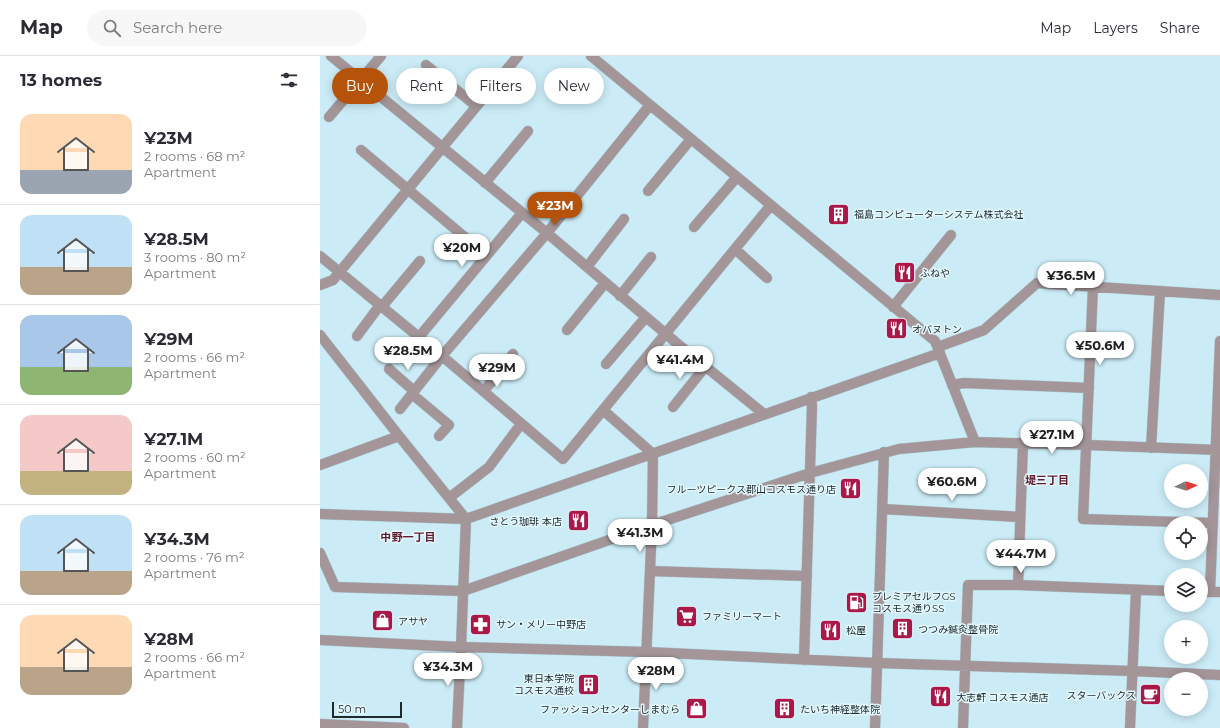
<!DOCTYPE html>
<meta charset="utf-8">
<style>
:root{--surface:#fff;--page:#f7f7f7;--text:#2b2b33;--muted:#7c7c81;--line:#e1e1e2;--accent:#b45309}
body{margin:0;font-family:Montserrat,"Noto Sans JP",sans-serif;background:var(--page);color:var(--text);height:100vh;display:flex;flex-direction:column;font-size:15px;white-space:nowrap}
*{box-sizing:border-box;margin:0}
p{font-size:13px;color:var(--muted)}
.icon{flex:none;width:22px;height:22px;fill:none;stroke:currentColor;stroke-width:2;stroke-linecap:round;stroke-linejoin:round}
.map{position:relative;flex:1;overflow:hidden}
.side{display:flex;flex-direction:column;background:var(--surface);width:320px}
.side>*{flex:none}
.hud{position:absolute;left:12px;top:12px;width:380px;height:36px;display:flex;gap:8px}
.needle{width:26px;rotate:86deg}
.tools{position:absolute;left:844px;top:408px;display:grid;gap:8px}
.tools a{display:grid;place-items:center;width:44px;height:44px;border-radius:50%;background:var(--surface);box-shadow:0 2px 10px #0003;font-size:20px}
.scale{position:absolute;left:12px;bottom:10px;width:70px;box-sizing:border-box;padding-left:4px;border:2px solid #1c292d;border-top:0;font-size:11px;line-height:14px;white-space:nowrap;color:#1c292d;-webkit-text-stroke:3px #e3f7fd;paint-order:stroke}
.price{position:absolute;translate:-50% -34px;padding:0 9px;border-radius:14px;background:#fff;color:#222;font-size:13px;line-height:26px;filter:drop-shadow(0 1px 2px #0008)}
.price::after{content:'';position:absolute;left:50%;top:24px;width:12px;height:9px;margin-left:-6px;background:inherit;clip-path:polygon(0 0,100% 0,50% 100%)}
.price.on{background:var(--accent);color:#fff}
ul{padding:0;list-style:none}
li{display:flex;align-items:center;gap:12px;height:100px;padding:0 20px}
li+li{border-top:1px solid var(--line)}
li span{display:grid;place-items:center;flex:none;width:112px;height:80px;border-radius:12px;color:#555}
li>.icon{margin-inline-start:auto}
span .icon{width:48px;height:48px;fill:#fffc;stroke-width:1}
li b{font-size:17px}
h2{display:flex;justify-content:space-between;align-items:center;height:48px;padding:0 20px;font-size:17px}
.pill{padding:0 14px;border-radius:18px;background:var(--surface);box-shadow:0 2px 10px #0003;font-size:14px;line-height:36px}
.pill.on{background:var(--accent);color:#fff}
header{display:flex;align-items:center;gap:24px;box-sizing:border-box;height:56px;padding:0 20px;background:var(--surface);border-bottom:1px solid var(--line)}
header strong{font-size:19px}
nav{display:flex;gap:22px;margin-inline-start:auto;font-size:14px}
.search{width:280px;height:36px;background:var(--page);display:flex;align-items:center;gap:10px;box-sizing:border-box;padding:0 14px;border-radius:22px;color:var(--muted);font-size:15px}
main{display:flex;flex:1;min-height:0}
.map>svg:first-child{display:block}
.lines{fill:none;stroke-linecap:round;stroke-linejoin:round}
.minor-casing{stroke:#acc9d3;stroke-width:11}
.minor{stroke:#a49698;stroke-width:10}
.labels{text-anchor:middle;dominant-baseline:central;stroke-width:3;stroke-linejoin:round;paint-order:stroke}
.poi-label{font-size:10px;fill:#1c292d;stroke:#e3f7fd;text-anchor:start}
.neighbourhood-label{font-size:11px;font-weight:bold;fill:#621d2e;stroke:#e3f7fd}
</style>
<header>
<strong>Map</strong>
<div class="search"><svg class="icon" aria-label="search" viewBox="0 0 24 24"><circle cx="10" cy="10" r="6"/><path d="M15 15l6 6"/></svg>Search here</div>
<nav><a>Map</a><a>Layers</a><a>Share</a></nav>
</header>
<main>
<section class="side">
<h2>13 homes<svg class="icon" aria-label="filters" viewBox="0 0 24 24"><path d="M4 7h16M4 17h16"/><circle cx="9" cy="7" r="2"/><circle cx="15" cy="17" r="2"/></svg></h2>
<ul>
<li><span style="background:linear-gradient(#ffd9b3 70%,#9aa5b1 0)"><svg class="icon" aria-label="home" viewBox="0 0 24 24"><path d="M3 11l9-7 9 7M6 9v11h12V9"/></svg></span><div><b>¥23M</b><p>2 rooms · 68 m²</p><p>Apartment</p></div></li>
<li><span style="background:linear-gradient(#bfe0f5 65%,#b9a48a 0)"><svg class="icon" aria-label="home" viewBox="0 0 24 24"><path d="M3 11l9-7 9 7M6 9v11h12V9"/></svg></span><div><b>¥28.5M</b><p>3 rooms · 80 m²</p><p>Apartment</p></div></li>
<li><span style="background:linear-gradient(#a9c7e8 65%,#8fb573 0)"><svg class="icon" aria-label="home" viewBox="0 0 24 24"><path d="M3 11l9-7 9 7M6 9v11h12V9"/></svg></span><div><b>¥29M</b><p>2 rooms · 66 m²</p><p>Apartment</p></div></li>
<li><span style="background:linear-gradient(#f6c9c9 70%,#c2b280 0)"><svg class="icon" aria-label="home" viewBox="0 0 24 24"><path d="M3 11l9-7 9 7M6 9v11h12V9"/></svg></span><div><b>¥27.1M</b><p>2 rooms · 60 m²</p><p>Apartment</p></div></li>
<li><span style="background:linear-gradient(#bfe0f5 70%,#b9a48a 0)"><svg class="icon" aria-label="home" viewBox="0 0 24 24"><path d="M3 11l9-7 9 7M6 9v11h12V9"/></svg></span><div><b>¥34.3M</b><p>2 rooms · 76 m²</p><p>Apartment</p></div></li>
<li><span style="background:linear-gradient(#ffd9b3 65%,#b9a48a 0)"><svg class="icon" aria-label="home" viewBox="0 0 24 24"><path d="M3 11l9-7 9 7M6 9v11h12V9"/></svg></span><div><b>¥28M</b><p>2 rooms · 66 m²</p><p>Apartment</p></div></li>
</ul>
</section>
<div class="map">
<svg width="900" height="672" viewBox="0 0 900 672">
<rect width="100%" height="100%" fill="#cbecf7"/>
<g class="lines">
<defs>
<path id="minor" d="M 11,0 L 227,177 L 359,289 L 444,358
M 271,0 L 615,285 L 655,386
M 106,9 L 156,50
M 9,61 L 61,0
M 41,94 L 147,183
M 165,127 L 208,75
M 328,135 L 371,83
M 374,171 L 417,121
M 415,193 L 447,222
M 0,200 L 122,300 L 243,403 L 283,354 L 333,398 L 332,469 L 323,672
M 267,211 L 304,163
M 0,229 L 13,224 L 198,0
M 773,230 L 763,463 L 893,467
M 300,240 L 331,201
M 573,251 L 631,179
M 247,274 L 285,227
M 0,279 L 79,380 L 146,463 L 141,591 L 137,672
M 37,280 L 60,249 L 65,247 L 100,205
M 99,281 L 202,157
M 618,291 L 664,274 L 717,227 L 900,239
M 286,308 L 326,261
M 69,313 L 94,335
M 632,329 L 644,327 L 769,332
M 164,335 L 193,298
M 92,338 L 129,369 L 119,380
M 353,351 L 385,311
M 80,353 L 122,300 L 227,177 L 330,49
M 283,354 L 451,149
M 831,392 L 840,235
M 0,409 L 79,380
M 129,442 L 169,411 L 201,368
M 563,453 L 700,461
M 0,458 L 146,463 L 620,297
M 0,497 L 15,531 L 143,535 L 332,469 L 490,417 L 579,393 L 655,386 L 767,389 L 900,394
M 330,515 L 487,520
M 698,529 L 703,387
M 881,536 L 900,536
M 890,536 L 900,285
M 0,584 L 141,591 L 327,596 L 557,607 L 812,615 L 900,619
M 484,604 L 492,350 L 491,341
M 0,668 L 84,672
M 555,672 L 564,396
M 643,672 L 648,529 L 698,529 L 851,535
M 810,672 L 816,534"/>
</defs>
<!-- minor casing -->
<use href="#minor" class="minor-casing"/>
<!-- minor -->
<use href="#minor" class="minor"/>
</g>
<!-- icons -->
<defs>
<symbol id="building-square" viewBox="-11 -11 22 22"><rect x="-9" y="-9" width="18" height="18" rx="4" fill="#aa1749" stroke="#e3f7fd"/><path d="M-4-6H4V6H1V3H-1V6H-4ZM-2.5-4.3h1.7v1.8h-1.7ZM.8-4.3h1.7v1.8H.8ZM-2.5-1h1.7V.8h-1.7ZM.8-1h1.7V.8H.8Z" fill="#fff"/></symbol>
<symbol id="restaurant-square" viewBox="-11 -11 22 22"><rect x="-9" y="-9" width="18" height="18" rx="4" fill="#aa1749" stroke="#e3f7fd"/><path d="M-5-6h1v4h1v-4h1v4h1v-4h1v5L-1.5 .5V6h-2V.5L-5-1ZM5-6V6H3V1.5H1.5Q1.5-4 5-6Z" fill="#fff"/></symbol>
<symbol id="fuel-square" viewBox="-11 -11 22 22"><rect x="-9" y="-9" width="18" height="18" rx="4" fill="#aa1749" stroke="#e3f7fd"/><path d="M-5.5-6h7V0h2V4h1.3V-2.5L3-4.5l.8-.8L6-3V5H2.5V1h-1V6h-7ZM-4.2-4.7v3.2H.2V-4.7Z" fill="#fff"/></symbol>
<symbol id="supermarket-square" viewBox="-11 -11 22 22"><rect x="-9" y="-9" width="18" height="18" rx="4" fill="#aa1749" stroke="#e3f7fd"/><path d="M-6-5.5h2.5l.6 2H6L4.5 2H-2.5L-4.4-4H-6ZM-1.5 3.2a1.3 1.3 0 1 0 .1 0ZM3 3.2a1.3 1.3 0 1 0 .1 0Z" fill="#fff"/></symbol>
<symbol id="shop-square" viewBox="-11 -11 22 22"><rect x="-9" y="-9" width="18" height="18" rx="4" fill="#aa1749" stroke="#e3f7fd"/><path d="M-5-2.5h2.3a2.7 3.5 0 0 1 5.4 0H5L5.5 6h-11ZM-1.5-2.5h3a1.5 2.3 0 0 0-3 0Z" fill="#fff"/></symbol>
<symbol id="pharmacy-square" viewBox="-11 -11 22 22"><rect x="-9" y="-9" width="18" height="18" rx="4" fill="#aa1749" stroke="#e3f7fd"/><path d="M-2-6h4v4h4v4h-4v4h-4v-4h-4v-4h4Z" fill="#fff"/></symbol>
<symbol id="cafe-square" viewBox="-11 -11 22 22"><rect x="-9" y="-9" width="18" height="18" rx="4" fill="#aa1749" stroke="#e3f7fd"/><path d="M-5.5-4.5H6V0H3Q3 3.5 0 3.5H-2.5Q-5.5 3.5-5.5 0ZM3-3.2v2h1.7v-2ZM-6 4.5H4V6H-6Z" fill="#fff"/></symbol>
</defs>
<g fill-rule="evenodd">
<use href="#building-square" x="506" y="146" width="25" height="25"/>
<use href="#restaurant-square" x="572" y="204" width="25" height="25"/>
<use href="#restaurant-square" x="564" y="260" width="25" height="25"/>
<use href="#restaurant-square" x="518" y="420" width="25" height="25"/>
<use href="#restaurant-square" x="246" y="452" width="25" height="25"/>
<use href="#fuel-square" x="524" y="534" width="25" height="25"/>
<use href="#supermarket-square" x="354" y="548" width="25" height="25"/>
<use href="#shop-square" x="50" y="552" width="25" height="25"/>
<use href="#pharmacy-square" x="148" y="556" width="25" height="25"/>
<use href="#building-square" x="570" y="560" width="25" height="25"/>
<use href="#restaurant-square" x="498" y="562" width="25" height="25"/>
<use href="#building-square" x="256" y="616" width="25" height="25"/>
<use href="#cafe-square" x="818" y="626" width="25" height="25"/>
<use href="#restaurant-square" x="608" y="628" width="25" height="25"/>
<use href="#shop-square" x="364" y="640" width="25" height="25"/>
<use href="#building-square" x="452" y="640" width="25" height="25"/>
</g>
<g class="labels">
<!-- poi labels -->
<g class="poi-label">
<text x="534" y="158">福島コンピューターシステム株式会社</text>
<text x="600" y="217">ふねや</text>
<text x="592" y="273">オパヌトン</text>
<text x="516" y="433" text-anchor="end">フルーツピークス郡山コスモス通り店</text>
<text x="242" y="465" text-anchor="end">さとう珈琲 本店</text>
<text x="552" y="540">プレミアセルフGS<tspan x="552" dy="12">コスモス通りSS</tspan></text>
<text x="382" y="560">ファミリーマート</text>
<text x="78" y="565">アサヤ</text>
<text x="176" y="568">サン・メリー中野店</text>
<text x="598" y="573">つつみ鍼灸整骨院</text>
<text x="526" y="574">松屋</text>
<text x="254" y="622" text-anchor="end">東日本学院<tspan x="254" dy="12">コスモス通校</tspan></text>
<text x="816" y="639" text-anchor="end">スターバックス</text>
<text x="636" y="641">大志軒 コスモス通店</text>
<text x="360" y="653" text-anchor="end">ファッションセンターしまむら</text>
<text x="480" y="653">たいち神経整体院</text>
</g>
<!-- neighbourhood labels -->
<g class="neighbourhood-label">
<text x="727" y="424">堤三丁目</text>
<text x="88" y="481">中野一丁目</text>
</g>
</g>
</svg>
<div class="tools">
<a><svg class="needle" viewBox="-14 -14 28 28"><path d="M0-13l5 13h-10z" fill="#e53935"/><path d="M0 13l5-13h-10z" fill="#7c7c81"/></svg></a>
<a><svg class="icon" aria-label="locate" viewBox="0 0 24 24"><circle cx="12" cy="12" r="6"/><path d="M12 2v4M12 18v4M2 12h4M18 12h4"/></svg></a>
<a><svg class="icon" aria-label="layers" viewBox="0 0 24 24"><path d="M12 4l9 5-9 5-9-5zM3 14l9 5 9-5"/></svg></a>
<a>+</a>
<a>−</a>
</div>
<div class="scale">50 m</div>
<b class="price on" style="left:235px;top:170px">¥23M</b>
<b class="price" style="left:142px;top:212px">¥20M</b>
<b class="price" style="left:751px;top:240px">¥36.5M</b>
<b class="price" style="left:780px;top:310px">¥50.6M</b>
<b class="price" style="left:88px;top:315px">¥28.5M</b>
<b class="price" style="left:360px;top:324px">¥41.4M</b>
<b class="price" style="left:177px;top:332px">¥29M</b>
<b class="price" style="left:732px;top:399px">¥27.1M</b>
<b class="price" style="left:632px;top:446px">¥60.6M</b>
<b class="price" style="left:320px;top:497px">¥41.3M</b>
<b class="price" style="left:701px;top:518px">¥44.7M</b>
<b class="price" style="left:128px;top:631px">¥34.3M</b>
<b class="price" style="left:336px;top:635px">¥28M</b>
<div class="hud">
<a class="pill on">Buy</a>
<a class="pill">Rent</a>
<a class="pill">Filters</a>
<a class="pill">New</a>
</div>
</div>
</main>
